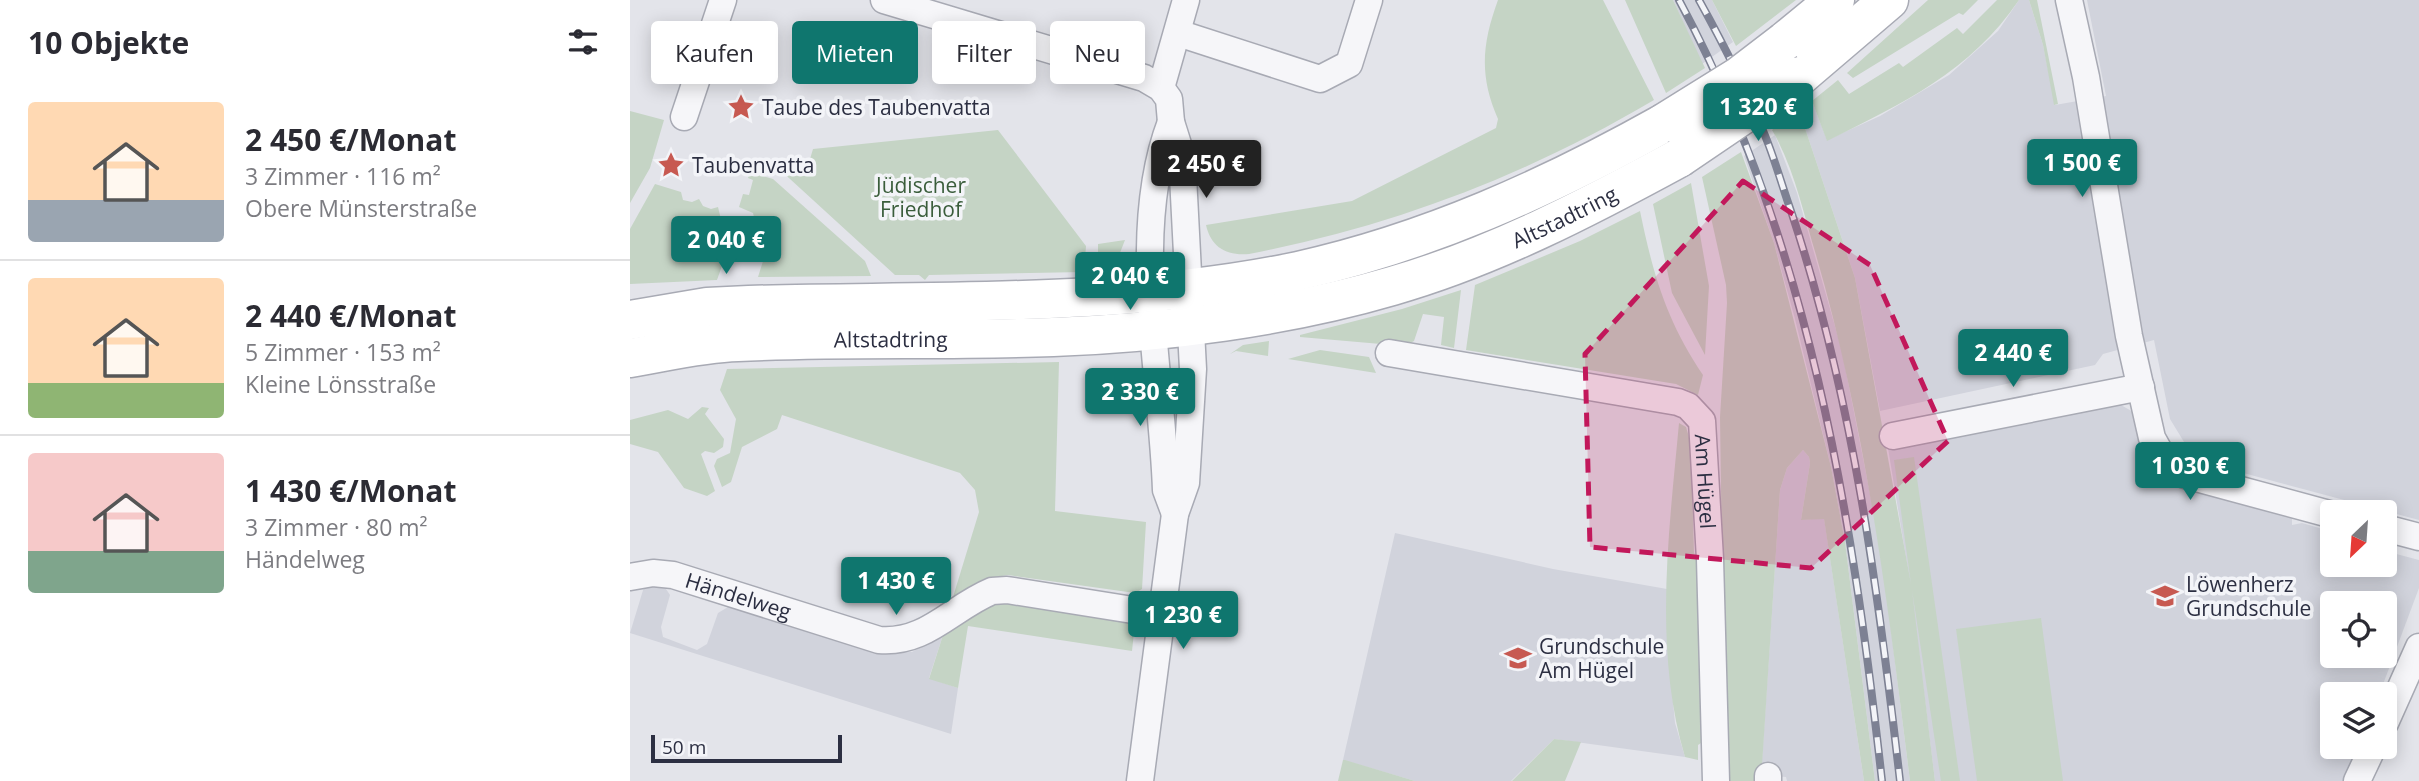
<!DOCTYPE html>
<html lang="de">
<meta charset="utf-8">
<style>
:root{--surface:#fff;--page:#f7f7f7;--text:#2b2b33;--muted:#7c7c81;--line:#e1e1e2;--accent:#0f766e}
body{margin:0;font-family:"Open Sans",sans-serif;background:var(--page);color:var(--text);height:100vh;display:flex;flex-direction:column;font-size:26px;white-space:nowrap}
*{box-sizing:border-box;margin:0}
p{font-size:23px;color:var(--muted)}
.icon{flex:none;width:38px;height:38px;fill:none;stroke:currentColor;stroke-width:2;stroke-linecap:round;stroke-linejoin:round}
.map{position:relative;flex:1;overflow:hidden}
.sheet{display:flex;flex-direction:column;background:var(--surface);width:630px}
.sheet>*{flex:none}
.hud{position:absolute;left:21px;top:21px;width:665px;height:63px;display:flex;gap:14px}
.needle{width:46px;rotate:205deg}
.controls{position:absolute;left:1690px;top:500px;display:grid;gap:14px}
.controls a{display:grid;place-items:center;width:77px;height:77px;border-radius:7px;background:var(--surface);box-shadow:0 4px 18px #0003;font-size:35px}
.scale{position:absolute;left:21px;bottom:18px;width:191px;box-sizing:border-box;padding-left:7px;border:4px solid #2c2f42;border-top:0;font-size:19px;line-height:24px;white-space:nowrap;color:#2c2f42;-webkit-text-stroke:5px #f3f4f8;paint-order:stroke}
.price{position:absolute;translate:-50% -60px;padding:0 16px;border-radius:7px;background:var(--accent);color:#fff;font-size:23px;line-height:46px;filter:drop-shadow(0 2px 4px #0008)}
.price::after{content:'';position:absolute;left:50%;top:42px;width:21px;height:16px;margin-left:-10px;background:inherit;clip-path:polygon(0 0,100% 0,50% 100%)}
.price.current{background:#222;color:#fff}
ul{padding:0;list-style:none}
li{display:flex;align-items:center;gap:21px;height:175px;padding:0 28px}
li+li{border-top:2px solid var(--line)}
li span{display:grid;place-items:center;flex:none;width:196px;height:140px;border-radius:7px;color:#555}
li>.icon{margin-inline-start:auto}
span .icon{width:84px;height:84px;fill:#fffc;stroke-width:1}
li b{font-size:30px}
h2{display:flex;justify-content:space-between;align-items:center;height:84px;padding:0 28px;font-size:30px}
.pill{padding:0 24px;border-radius:7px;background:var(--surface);box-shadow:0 4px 18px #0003;font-size:24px;line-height:63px}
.pill.current{background:var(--accent);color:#fff}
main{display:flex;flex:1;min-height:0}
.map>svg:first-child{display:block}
.built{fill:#d1d3dc;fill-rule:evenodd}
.green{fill:#c5d4c5}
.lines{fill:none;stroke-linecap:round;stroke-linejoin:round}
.minor-casing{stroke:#a8aab4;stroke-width:29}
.secondary-casing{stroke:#a8aab4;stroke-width:41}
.minor{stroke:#f6f6f9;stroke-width:26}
.secondary{stroke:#fff;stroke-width:38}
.rail-casing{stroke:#7d8193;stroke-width:8}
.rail{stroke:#f3f4f8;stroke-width:5;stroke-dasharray:16;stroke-linecap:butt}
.secondary-bridge-casing{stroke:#a8aab4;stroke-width:41;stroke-linecap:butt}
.secondary-bridge{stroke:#fff;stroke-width:38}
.marked{fill:#c2185b;fill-opacity:0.2;stroke:#c2185b;stroke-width:5;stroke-dasharray:14 9;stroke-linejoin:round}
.labels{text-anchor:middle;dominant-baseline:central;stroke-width:7;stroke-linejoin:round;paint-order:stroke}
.poi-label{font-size:21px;fill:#2c2f42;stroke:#f3f4f8;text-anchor:start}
.park-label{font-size:21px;fill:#3a5d3b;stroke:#f3f4f8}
.street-label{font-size:21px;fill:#2c2f42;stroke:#f3f4f8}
</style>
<main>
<section class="sheet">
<h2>10 Objekte<svg class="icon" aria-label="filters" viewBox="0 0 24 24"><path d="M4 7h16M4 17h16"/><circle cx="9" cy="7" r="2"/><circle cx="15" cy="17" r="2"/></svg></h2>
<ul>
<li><span style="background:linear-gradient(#ffd9b3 70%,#9aa5b1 0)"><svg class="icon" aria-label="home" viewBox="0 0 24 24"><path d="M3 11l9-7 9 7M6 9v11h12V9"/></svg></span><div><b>2 450 €/Monat</b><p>3 Zimmer · 116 m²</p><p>Obere Münsterstraße</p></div></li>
<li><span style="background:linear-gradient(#ffd9b3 75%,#8fb573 0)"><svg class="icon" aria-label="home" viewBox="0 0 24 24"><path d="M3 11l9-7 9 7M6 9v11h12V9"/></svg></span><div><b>2 440 €/Monat</b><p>5 Zimmer · 153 m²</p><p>Kleine Lönsstraße</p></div></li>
<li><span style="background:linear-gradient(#f6c9c9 70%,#7fa58c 0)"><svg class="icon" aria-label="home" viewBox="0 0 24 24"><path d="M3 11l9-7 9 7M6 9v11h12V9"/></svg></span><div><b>1 430 €/Monat</b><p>3 Zimmer · 80 m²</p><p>Händelweg</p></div></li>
</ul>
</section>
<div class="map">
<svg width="1789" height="781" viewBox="0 0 1789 781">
<rect width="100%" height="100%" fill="#e3e4ea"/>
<!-- built -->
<path class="built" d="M 1043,0 L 1082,0 L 1103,42 L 1072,64 Z
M 1389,0 L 1399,0 L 1413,45 L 1425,105 L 1476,96 L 1457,0 L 1789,0 L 1789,520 L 1565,460 L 1540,419 L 1524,340 L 1473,354 L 1465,365 L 1250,411 L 1225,278 L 1169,110 L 1182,101 L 1197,140 L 1250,116 L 1319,75 L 1368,31 Z
M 1145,135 L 1167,193 L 1212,351 L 1251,550 L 1280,781 L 1245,781 L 1215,542 L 1201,467 L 1165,319 L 1144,243 L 1114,156 Z
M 1482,400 L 1505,413 L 1520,457 L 1662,514 L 1662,525 L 1672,523 L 1703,532 L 1703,565 L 1755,565 L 1755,551 L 1789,560 L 1789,588 L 1749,695 L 1703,695 L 1703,747 L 1727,747 L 1713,781 L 1305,781 L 1281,588 L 1258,448 ZM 1703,604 L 1755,604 L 1755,656 L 1703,656 Z
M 1173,450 L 1179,457 L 1180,463 L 1171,520 L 1194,518 L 1234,781 L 1157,781 L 1156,777 L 1131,775 L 1150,490 L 1157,468 Z
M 765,533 L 923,569 L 1037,589 L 1037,638 L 1045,723 L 1055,757 L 924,739 L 881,781 L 785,781 L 713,760 Z
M 24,585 L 34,586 L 40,595 L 31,627 L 33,637 L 67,650 L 77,644 L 88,613 L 98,607 L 247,653 L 282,652 L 313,635 L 299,678 L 328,688 L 321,734 L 0,633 L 14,587 Z"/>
<!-- green -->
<path class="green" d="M 868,0 L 973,0 L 1024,100 C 897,175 764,226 619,254 C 596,256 581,247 576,225 L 722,201 L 866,128 L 868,119 C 849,76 852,44 868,0 Z
M 995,0 L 1043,0 L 1075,68 L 1036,93 Z
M 1082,0 L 1166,0 L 1106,46 Z
M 1298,0 L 1348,0 L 1333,15 L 1329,13 L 1223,78 L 1217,73 Z
M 1367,0 L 1389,0 C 1340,72 1273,103 1197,141 L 1182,101 L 1208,80 L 1219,94 L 1269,63 L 1273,67 L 1327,28 L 1333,34 Z
M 1399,0 L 1407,0 L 1428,104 L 1424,105 L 1413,45 Z
M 1169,110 L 1225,278 L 1281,584 L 1264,460 L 1284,457 L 1330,781 L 1311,781 L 1282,590 L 1305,781 L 1280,781 C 1258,604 1236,427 1186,255 C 1174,215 1164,167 1142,130 Z
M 0,111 L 34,120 L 20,168 L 0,203 Z
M 368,130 L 456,246 L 454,272 L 299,275 L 295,280 L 289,275 L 265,275 L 148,168 L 152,160 L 177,169 L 183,149 Z
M 1111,152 L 1144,243 L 1201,467 L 1215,542 L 1245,781 L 1234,781 L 1194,519 L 1171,520 L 1180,463 L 1179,457 L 1173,450 L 1157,468 L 1150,490 L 1131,781 L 1095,781 L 1090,417 L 1097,303 L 1096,285 L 1072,177 Z
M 120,172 L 143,179 L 235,261 L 241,276 L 128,277 L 134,258 L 123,213 L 109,207 L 113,194 L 119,195 L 123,180 L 118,178 Z
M 1061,183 L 1079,286 L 1075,355 L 1042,293 L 1023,204 Z
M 25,184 L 51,192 L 53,200 L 62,202 L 69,199 L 73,206 L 81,209 L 88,207 L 98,249 L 87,280 L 0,284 L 0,229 Z
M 1010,211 C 1023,274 1036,320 1073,375 L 1068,395 L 1046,384 L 836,350 L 845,285 L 950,241 Z
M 495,240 L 488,258 L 473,269 L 468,264 L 468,244 Z
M 831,290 L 824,348 L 811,345 L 814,317 L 793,314 L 784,341 L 774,346 L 670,337 L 670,335 L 772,309 Z
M 639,341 L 638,356 L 606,351 L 600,354 L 613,345 Z
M 690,350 L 739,357 L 746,373 L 658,359 Z
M 429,362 L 425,511 L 516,522 L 512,589 L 505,593 L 378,575 L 354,579 L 323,597 L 349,512 L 345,490 L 330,473 L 152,415 L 147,429 L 112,447 L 101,482 L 92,487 L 84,466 L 87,459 L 100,453 L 106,419 L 90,390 L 97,369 Z
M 72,407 L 79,408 L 75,414 L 94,439 L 93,447 L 84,453 L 75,451 L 71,454 L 85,491 L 77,496 L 54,488 L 28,452 L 0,444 L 0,420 L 38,410 L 58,419 Z
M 1049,423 L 1056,427 L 1061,444 L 1064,553 L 1069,560 L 1071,743 L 1068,745 L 1068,760 L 1055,757 C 1023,649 1039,532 1049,423 Z
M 369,601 L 505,623 L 502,651 L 338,626 L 328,688 L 299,679 L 313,635 L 351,608 Z
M 1411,618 L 1433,781 L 1347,781 L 1326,629 Z
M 924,739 L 951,742 L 935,781 L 882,781 Z
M 713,760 L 715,760 L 785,781 L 708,781 Z"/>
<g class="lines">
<defs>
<g id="minor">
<path d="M 254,0 L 514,78 L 531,88 L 539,99 L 541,122 L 552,157 L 563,369 L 556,483 L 545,514 L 510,781"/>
<path d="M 1439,0 L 1456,77 L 1499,336 L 1522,438 L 1537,465 L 1555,475 L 1703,515"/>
<path d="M 548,33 L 690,79 L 719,64 L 739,0"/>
<path d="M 531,88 L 556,0"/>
<path d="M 54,117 L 93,0"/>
<path d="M 541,122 C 499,232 532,373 536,490 L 545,514"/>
<path id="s1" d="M 759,353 L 1048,402 L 1058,406 L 1072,421 L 1080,559 L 1086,781"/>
<path d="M 1263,436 L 1511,387"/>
<path d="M 1755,528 L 1789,537"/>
<path id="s2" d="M 0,577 L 23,573 L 43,575 L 249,640 C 296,644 321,608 362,591 L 377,590 L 534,615"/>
<path d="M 1755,723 L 1789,647"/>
<path d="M 1138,776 L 1138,781"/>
<path d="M 1727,781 L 1743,747"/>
</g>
<g id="secondary">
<path d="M 1155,41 L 1205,0"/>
<path d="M 1170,76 L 1259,0"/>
<path d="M 0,320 L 77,307 L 119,305 C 297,300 494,308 668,271 C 798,242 918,188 1034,123"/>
<path id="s3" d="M 0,358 C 36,352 71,343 108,342 C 213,337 318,341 423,337 C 533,333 656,317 762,286 C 863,257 957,208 1049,158"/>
</g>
</defs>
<!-- minor casing -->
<use href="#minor" class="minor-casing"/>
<!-- secondary casing -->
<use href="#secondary" class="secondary-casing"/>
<!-- minor -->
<use href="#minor" class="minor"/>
<!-- secondary -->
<use href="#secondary" class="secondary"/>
<defs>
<path id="rail" d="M 1049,0 C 1179,242 1222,511 1252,781
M 1069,0 C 1094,45 1117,91 1136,138 C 1146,163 1153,189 1162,214 C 1223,398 1248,589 1270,781"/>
</defs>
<!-- rail casing -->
<use href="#rail" class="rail-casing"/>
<!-- rail -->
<use href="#rail" class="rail"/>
<defs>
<path id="secondary-bridge" d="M 1034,123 L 1108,77 L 1155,41
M 1049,158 L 1170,76"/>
</defs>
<!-- secondary-bridge casing -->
<use href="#secondary-bridge" class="secondary-bridge-casing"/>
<!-- secondary-bridge -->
<use href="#secondary-bridge" class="secondary-bridge"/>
</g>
<!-- marked area -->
<path class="marked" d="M 1113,181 L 1240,265 L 1318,441 L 1181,568 L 960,547 L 955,354 Z"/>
<!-- icons -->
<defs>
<symbol id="sight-bare" viewBox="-9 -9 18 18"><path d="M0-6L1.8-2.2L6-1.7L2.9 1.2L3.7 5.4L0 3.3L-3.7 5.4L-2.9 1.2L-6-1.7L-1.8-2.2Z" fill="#c75951" stroke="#f3f4f8" stroke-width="2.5" paint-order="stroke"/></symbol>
<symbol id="school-bare" viewBox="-9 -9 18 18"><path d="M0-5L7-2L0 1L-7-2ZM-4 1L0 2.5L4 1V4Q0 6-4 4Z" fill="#c75951" stroke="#f3f4f8" stroke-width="2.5" paint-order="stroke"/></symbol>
</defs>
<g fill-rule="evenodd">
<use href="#sight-bare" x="92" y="88" width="38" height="38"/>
<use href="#sight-bare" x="22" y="146" width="38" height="38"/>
<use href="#school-bare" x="1516" y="577" width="38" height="38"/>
<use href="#school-bare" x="869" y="639" width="38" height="38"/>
</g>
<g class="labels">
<!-- poi labels -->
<g class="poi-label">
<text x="132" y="107">Taube des Taubenvatta</text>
<text x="62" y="165">Taubenvatta</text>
<text x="1556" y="584">Löwenherz<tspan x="1556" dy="24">Grundschule</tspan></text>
<text x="909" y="646">Grundschule<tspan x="909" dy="24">Am Hügel</tspan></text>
</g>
<!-- park labels -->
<g class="park-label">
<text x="291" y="185">Jüdischer<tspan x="291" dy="24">Friedhof</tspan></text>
</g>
<!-- street labels -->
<g class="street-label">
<text stroke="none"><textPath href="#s3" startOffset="954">Altstadtring</textPath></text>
<text stroke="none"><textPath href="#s3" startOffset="262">Altstadtring</textPath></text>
<text stroke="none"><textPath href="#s1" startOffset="385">Am Hügel</textPath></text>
<text stroke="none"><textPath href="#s2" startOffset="112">Händelweg</textPath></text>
</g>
</g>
</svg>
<div class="controls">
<a><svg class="needle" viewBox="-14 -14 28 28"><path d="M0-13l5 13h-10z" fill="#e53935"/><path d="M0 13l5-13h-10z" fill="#7c7c81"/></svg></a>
<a><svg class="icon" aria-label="locate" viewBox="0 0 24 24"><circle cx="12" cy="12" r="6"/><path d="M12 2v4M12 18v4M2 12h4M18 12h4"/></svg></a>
<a><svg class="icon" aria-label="layers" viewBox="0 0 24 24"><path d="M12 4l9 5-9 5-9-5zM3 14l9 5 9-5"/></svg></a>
</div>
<div class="scale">50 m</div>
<b class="price" style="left:1128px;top:143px">1 320 €</b>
<b class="price" style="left:1452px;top:199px">1 500 €</b>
<b class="price current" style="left:576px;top:200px">2 450 €</b>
<b class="price" style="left:96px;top:276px">2 040 €</b>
<b class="price" style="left:500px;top:312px">2 040 €</b>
<b class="price" style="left:1383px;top:389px">2 440 €</b>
<b class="price" style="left:510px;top:428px">2 330 €</b>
<b class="price" style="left:1560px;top:502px">1 030 €</b>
<b class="price" style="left:266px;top:617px">1 430 €</b>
<b class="price" style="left:553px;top:651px">1 230 €</b>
<div class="hud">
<a class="pill">Kaufen</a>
<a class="pill current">Mieten</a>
<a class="pill">Filter</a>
<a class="pill">Neu</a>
</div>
</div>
</main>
